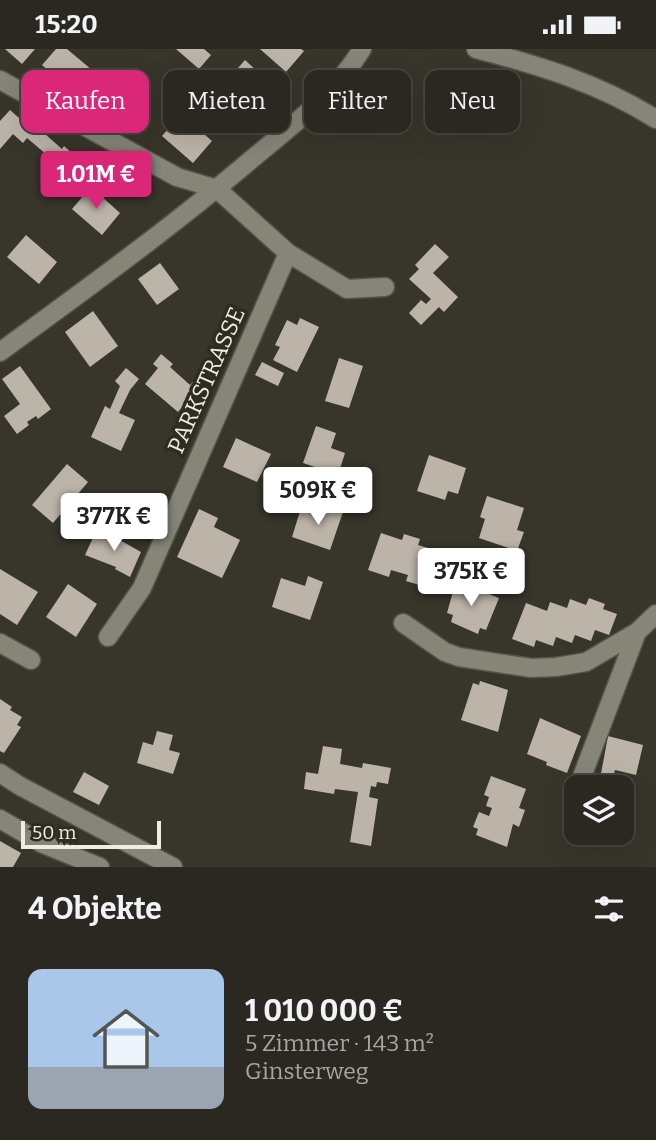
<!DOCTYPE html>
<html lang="de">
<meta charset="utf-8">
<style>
:root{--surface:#2a2820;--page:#323029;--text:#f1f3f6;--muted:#a5a6a5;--line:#46443e;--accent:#db2777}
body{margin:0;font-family:Bitter,serif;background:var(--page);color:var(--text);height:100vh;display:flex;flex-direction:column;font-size:26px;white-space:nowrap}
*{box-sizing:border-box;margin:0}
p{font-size:23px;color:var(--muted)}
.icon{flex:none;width:38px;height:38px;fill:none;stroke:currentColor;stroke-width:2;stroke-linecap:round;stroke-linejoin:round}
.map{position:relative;height:818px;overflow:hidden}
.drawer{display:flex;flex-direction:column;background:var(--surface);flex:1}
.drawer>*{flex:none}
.banner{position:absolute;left:21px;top:21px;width:614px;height:63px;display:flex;gap:14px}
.buttons{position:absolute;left:564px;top:726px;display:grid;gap:14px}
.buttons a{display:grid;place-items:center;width:70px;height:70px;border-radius:14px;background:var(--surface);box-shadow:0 7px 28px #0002,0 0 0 2px var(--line);font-size:35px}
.scale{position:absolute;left:21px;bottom:18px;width:140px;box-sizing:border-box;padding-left:7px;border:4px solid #edece5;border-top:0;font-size:19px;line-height:24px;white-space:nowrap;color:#edece5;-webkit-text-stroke:5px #2e2c21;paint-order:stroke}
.price{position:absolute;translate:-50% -60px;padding:0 16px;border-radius:7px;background:#fff;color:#222;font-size:23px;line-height:46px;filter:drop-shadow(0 2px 4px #0008)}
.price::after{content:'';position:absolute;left:50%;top:42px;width:21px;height:16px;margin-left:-10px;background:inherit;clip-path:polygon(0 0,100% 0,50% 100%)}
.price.selected{background:var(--accent);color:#fff}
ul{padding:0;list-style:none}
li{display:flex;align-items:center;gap:21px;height:175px;padding:0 28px}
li+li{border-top:2px solid var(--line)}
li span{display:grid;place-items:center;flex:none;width:196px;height:140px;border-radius:14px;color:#555}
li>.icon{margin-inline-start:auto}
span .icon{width:84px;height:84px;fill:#fffc;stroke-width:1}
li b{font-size:30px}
h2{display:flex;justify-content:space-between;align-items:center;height:84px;padding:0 28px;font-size:30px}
.chip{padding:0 24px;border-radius:14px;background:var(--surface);box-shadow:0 7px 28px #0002,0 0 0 2px var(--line);font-size:24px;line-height:63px}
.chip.selected{background:var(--accent);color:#fff}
.status{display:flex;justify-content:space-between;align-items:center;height:49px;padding:0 35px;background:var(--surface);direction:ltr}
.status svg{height:19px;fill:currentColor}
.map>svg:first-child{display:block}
.building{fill:#bdb4a9}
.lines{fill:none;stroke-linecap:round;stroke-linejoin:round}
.minor-casing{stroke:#55544a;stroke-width:21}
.minor{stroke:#868578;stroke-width:18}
.labels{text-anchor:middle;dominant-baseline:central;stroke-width:7;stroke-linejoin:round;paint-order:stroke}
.street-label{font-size:23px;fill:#edece5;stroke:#2e2c21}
</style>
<div class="status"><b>15:20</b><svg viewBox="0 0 49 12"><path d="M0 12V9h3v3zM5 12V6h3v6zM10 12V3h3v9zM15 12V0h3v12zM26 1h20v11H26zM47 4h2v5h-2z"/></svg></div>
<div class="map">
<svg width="656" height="818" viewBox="0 0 656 818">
<rect width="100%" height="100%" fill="#38362b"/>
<!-- building -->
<path class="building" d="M 5,0 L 35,0 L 22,15 Z
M 56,0 L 67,0 L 92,21 L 73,43 L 42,16 Z
M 176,0 L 204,0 L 211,6 L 199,20 Z
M 260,0 L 301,0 L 304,2 L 286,23 Z
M 245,11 L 260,25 L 253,33 L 264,42 L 249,60 L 223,36 Z
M 114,22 L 145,51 L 126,72 L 94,44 Z
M 10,61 L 34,82 L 37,78 L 62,100 L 64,97 L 88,118 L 80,128 L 56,107 L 53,111 L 27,89 L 23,94 L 13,85 L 0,100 L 0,72 Z
M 181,65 L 212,92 L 193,114 L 162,87 Z
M 91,138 L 120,164 L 102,186 L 72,160 Z
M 26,186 L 57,213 L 39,235 L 7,208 Z
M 435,195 L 449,208 L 433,224 L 458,248 L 444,263 L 439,258 L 421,276 L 409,264 L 421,251 L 426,255 L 431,250 L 409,230 L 419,220 L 415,216 Z
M 160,214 L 179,240 L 157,256 L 138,230 Z
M 93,262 L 118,297 L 90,318 L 65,283 Z
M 300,269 L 319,278 L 297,323 L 273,311 L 280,298 L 275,296 L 287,271 L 297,276 Z
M 161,305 L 173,315 L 170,318 L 190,336 L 194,332 L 204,340 L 195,350 L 191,347 L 178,363 L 145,335 L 158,319 L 153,315 Z
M 339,309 L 363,317 L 349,359 L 325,352 Z
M 262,313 L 284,324 L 278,337 L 255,326 Z
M 20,317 L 51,360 L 38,370 L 36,367 L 27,373 L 29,376 L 17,385 L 4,367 L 20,355 L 2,330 Z
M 126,319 L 139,330 L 130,341 L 119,364 L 135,371 L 121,402 L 91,388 L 105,357 L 110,360 L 120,337 L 115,332 Z
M 316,377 L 336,384 L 331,399 L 345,404 L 338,426 L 303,414 Z
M 236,389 L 271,405 L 257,433 L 223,418 Z
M 429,406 L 466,419 L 458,445 L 448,442 L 445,451 L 417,442 Z
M 67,415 L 88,433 L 53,474 L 32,456 Z
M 487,447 L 524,459 L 517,481 L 524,483 L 517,502 L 479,489 L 485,470 L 480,468 Z
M 328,457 L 343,463 L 330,501 L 292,488 L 301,459 L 325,467 Z
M 199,460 L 218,469 L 214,478 L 240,491 L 222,529 L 177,508 Z
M 96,482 L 110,488 L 111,486 L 141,503 L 130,528 L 115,520 L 116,518 L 85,506 Z
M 381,484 L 402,491 L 404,485 L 420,490 L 418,496 L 438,502 L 426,538 L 406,532 L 408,526 L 391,521 L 389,528 L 368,521 Z
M 0,520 L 38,543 L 17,576 L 0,565 Z
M 308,527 L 323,533 L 310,571 L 272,558 L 281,529 L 305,537 Z
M 456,532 L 499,549 L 486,581 L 480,579 L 478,585 L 451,573 L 453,566 L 447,564 Z
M 68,535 L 97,555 L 76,588 L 46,568 Z
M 589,549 L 605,555 L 603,560 L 617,565 L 609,586 L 595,581 L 591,592 L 575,586 L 572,594 L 556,588 L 553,597 L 536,591 L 534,598 L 512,590 L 526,554 L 547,562 L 550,553 L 567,559 L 570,550 L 586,556 Z
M 480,632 L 508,641 L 498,683 L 461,671 L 473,634 L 479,636 Z
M 0,650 L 12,658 L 10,661 L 22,668 L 17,676 L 21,678 L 4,704 L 0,702 Z
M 540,669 L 581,687 L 567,724 L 546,716 L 547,713 L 527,705 Z
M 157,682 L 173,686 L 169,701 L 180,704 L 173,725 L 137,714 L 143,693 L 153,696 Z
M 608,687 L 643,696 L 636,726 L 615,721 L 612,732 L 600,730 Z
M 323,697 L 342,700 L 340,715 L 362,719 L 363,714 L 391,719 L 388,735 L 377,733 L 376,738 L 371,737 L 369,748 L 378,750 L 371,797 L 350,793 L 358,743 L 335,740 L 334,745 L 304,740 L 306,723 L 318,725 Z
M 84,723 L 109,737 L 99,756 L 73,743 Z
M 491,727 L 526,740 L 519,759 L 525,761 L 519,778 L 513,775 L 507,798 L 476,786 L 478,780 L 473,778 L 479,763 L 489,767 L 492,759 L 486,757 L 489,748 L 484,746 Z
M 0,792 L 21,804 L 13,818 L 0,818 Z"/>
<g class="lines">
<defs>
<path id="minor" d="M 476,0 C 541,17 598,34 656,70
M 0,31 L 177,128 L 217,140 L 288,204 L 142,539 L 108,588
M 288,204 L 347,240 L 385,238
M 0,303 C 86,240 172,178 253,109 C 292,77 335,44 362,0
M 403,574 L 445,603 L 459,608 L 531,619 L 556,618 L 586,613 L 637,583 L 656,565
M 0,594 L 31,611
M 0,724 L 20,737 L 173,818
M 583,725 L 637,583
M 0,770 L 43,795 L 100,818"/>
</defs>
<!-- minor casing -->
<use href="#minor" class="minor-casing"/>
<!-- minor -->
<use href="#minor" class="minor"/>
</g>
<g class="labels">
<!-- street labels -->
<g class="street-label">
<text transform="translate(206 331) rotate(-66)">PARKSTRASSE</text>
</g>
</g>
</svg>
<div class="buttons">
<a><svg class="icon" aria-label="layers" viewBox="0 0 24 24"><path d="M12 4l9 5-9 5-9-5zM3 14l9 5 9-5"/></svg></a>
</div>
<div class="scale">50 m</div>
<b class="price selected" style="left:96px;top:162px">1.01M €</b>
<b class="price" style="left:318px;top:478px">509K €</b>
<b class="price" style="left:114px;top:504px">377K €</b>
<b class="price" style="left:471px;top:559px">375K €</b>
<div class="banner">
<a class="chip selected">Kaufen</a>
<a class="chip">Mieten</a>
<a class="chip">Filter</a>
<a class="chip">Neu</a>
</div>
</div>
<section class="drawer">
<h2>4 Objekte<svg class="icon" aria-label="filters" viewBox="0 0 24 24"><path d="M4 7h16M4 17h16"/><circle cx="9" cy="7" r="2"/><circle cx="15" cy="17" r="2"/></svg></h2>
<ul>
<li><span style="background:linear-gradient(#a9c7e8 70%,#9aa5b1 0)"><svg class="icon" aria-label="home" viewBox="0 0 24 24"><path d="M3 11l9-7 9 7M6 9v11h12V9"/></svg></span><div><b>1 010 000 €</b><p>5 Zimmer · 143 m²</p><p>Ginsterweg</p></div></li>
</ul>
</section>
